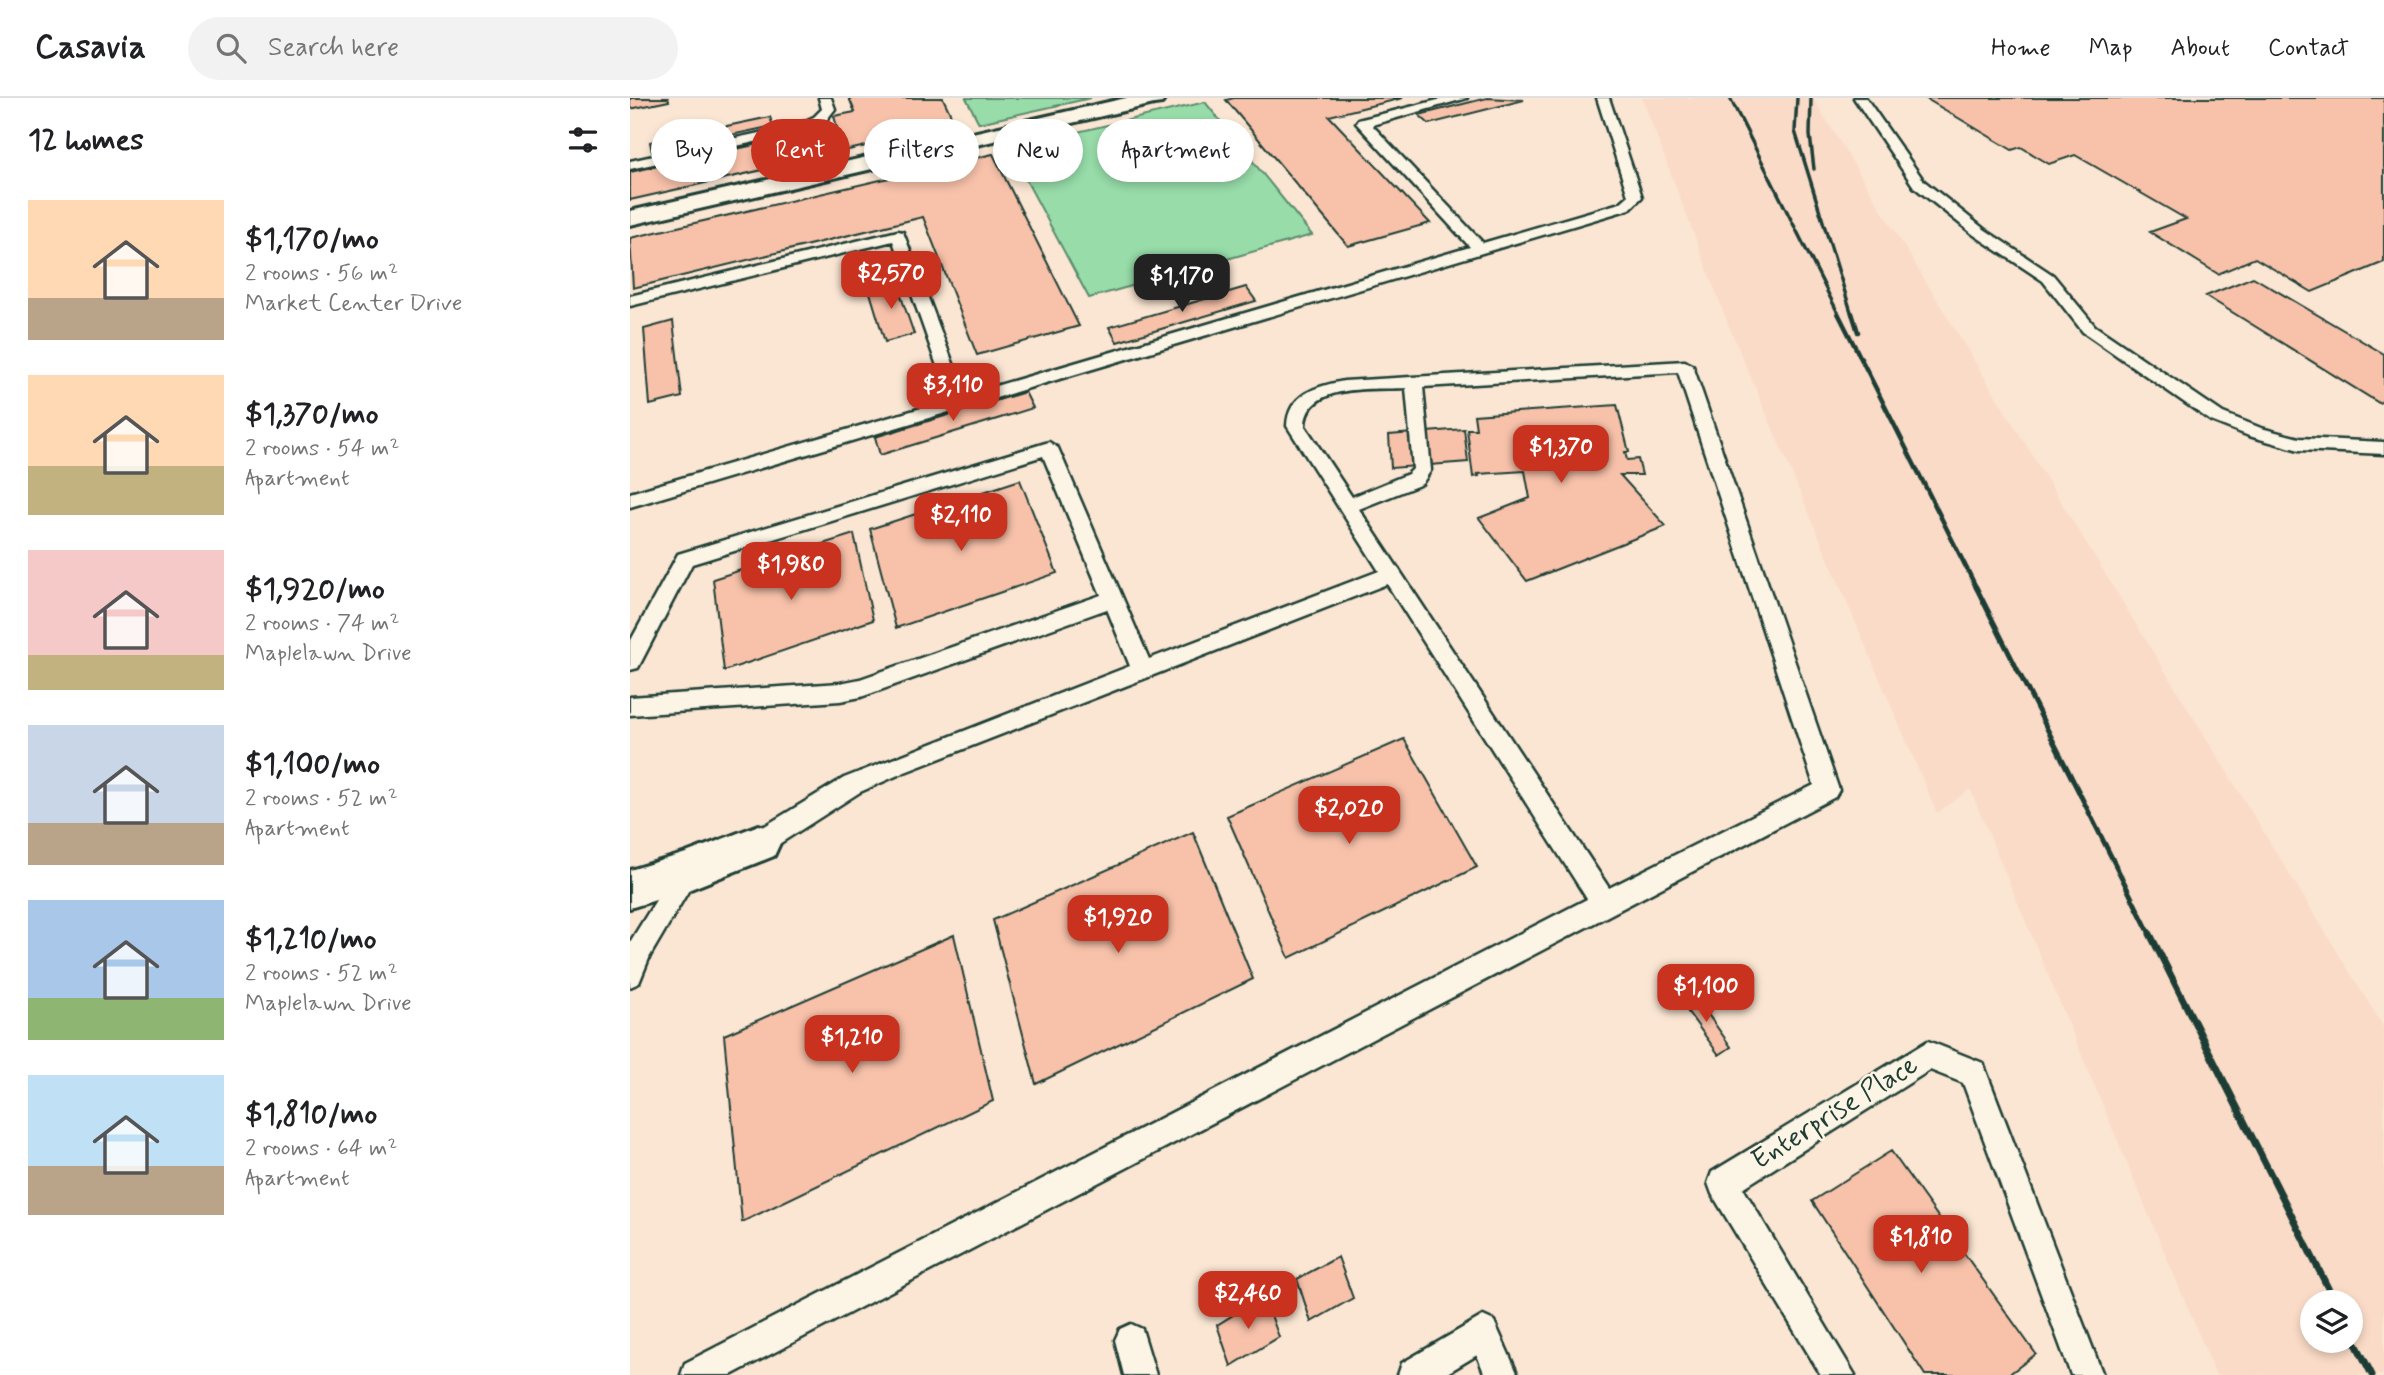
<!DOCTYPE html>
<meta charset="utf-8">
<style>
:root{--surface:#fff;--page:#f2f2f2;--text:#202124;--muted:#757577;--line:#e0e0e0;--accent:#c8321e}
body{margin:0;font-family:Mynerve,sans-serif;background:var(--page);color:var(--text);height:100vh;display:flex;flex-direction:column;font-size:26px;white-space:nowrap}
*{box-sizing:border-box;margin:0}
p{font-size:23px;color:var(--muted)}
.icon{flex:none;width:38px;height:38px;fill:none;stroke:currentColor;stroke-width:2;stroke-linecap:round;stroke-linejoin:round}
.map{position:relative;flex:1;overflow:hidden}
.details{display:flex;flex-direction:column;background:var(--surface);width:630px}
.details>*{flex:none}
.guide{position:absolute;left:21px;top:21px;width:665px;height:63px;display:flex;gap:14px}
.controls{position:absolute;left:1670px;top:1192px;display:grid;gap:14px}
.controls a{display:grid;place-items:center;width:63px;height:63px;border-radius:50%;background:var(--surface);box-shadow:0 4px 10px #0003;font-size:35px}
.price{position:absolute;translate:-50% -60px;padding:0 16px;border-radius:14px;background:var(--accent);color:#fff;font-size:23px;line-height:46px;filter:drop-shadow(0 2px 4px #0008)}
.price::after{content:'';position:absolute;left:50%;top:42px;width:21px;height:16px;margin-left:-10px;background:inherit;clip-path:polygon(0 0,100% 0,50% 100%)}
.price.current{background:#222;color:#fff}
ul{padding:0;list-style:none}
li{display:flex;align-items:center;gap:21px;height:175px;padding:0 28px}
li span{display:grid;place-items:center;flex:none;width:196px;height:140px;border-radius:0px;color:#555}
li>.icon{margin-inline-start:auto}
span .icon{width:84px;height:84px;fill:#fffc;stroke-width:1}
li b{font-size:30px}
h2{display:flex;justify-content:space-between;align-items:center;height:84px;padding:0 28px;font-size:30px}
.tag{padding:0 24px;border-radius:32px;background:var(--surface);box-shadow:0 4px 10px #0003;font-size:24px;line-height:63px}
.tag.current{background:var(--accent);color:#fff}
header{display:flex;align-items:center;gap:42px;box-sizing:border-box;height:98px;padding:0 35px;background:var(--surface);border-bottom:2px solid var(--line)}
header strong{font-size:33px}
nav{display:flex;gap:38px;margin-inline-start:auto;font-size:24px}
.search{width:490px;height:63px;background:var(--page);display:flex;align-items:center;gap:18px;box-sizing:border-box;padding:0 24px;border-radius:38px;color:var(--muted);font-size:26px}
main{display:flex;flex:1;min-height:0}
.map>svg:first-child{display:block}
.built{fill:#fadbc7;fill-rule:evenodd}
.green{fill:#97dca9;stroke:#5b8c6e;stroke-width:2}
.building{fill:#f8c2aa;stroke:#1f3d34;stroke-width:2}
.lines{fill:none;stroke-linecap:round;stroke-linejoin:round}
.service-casing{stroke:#1f3d34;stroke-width:5}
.minor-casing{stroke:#1f3d34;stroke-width:6}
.service{fill:#fcf5e5;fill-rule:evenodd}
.minor{fill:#fcf5e5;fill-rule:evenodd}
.rail-far3{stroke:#1f3d34;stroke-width:3.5}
.rail-far2{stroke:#1f3d34;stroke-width:4.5}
.rail-far1{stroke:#1f3d34;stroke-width:5}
.rail{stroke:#1f3d34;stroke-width:7}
.labels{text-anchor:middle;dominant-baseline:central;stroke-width:5;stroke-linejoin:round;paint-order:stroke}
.near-street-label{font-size:28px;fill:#1f3d34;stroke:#fcf5e5}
</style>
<header>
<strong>Casavia</strong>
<div class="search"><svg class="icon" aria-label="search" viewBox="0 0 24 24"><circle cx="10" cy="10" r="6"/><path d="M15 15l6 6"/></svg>Search here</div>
<nav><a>Home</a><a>Map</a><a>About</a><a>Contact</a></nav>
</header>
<main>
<section class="details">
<h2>12 homes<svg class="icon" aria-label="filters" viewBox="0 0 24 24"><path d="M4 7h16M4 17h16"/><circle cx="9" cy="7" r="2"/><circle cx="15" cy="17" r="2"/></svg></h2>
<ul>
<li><span style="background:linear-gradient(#ffd9b3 70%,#b9a48a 0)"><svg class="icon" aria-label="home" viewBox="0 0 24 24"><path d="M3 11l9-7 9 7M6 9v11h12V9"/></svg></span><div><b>$1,170/mo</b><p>2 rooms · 56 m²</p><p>Market Center Drive</p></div></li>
<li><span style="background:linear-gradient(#ffd9b3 65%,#c2b280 0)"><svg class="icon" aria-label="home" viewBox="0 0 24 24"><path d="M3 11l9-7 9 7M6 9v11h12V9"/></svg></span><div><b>$1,370/mo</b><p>2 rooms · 54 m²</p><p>Apartment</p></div></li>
<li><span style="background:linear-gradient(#f6c9c9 75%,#c2b280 0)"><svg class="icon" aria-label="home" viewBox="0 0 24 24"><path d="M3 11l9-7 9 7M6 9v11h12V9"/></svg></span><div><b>$1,920/mo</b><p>2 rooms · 74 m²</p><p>Maplelawn Drive</p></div></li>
<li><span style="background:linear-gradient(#c9d6e8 70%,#b9a48a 0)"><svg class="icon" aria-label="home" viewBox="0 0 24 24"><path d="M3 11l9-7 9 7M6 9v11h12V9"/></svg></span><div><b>$1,100/mo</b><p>2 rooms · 52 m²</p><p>Apartment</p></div></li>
<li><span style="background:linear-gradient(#a9c7e8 70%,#8fb573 0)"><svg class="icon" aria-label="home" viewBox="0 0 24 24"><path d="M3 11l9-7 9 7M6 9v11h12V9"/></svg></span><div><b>$1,210/mo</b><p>2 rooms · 52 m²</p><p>Maplelawn Drive</p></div></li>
<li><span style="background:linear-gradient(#bfe0f5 65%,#b9a48a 0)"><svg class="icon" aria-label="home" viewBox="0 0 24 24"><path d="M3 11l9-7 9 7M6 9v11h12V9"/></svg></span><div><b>$1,810/mo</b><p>2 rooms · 64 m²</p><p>Apartment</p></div></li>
</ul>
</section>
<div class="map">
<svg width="1754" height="1277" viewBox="0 0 1754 1277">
<rect width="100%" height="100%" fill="#fbe6d3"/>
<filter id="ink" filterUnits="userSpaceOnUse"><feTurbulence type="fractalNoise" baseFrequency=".0143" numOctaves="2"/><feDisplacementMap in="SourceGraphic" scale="14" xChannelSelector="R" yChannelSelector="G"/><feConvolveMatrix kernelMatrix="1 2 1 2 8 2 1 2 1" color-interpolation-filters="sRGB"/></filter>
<g filter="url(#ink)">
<!-- built -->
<path class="built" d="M 1012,0 L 1183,0 L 1754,930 L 1754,1277 L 1586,1277 L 1340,691 L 1307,715 L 1098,226 ZM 1682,1204 L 1720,1204 L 1720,1242 L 1682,1242 Z"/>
<!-- green -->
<path class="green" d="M 336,0 L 461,0 L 349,25 Z
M 575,4 L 682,137 L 459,200 L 379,50 Z"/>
<!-- building -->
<path class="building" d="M 0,0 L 38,0 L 39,3 L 0,11 Z
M 219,0 L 313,0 L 326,28 L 209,54 L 207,48 L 193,51 L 187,33 L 207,29 L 204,18 L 225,14 Z
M 604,0 L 773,0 L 699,18 L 800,125 L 718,148 L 596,2 Z
M 857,0 L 894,2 L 799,26 L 789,17 Z
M 1295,0 L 1754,0 L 1754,164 L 1682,194 L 1625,160 L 1588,176 L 1520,134 L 1556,121 L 1445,57 L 1419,66 L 1391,49 L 1382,52 Z
M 140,19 L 143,28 L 22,54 L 20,44 Z
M 161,39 L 168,64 L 0,102 L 0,74 Z
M 363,56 L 449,228 L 347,257 L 293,119 L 3,190 L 0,140 Z
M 1623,179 L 1754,256 L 1754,302 L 1749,305 L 1576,198 Z
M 265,181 L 284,236 L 255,244 L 238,188 Z
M 616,189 L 626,203 L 487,244 L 479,229 Z
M 43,223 L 52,299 L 20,307 L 14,231 Z
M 395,294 L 403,310 L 250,357 L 245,339 Z
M 987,307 L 999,354 L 995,354 L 997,362 L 1008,361 L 1012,377 L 990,377 L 1036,428 L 897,483 L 849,420 L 900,400 L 895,373 L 848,376 L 849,378 L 843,379 L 837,331 L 846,331 L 844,317 Z
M 834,331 L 838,364 L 761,370 L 759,337 Z
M 390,382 L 427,475 L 266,530 L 240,431 Z
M 224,436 L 243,522 L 94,573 L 83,481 Z
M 774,641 L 847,769 L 659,860 L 597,718 Z
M 563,734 L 623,881 L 406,986 L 363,822 Z
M 324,837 L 363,1003 L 112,1124 L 94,937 Z
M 1063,895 L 1101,949 L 1089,957 L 1050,903 Z
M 1261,1053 L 1406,1256 L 1378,1277 L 1295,1277 L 1182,1103 Z
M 708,1159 L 723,1200 L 681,1224 L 667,1181 Z
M 634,1198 L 649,1239 L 601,1268 L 587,1227 Z"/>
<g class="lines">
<defs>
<path id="service" d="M 189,0 L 201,0 L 205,11 L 194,25 L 175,33 L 0,71 L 0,63 L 166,27 L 184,19 L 192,11 Z
M 816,0 L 837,0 L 742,27 L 853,145 L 990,105 L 998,98 L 967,0 L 979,0 L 1012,99 L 1000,111 L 0,409 L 0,395 L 319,302 L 263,143 L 0,208 L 0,198 L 268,133 L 273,134 L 335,297 L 840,149 L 726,25 L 728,22 Z
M 1224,0 L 1236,0 L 1294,83 L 1354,131 L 1423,177 L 1465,228 L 1593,315 L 1631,330 L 1669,340 L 1754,344 L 1754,356 L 1669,352 L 1619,338 L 1581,323 L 1453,234 L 1413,183 L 1344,137 L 1284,89 Z
M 1055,263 L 1063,268 L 1209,692 L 1205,699 L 101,1277 L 51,1277 L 55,1265 L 957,801 L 757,486 L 275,674 L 230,694 L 138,753 L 129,756 L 120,753 L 117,745 L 120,737 L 214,680 L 500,568 L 477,511 L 231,599 L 210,603 L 0,617 L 0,599 L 210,585 L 230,581 L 471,497 L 413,358 L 62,466 L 8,570 L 0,572 L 0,544 L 48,456 L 419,344 L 428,350 L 519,561 L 749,473 L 657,328 C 658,296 687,288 714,283 ZM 1048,274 L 1184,687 L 979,790 L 729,411 L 792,386 L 801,372 L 793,289 ZM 776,290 L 783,371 L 778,376 L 722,399 L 675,328 C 676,284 745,292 776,290 Z
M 58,762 L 67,765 L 70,773 L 20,858 L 9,885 L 0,889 L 0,844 L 49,765 Z
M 1298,943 L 1353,965 L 1473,1277 L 1441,1277 L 1333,985 L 1300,972 L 1113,1090 L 1225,1277 L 1191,1277 L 1082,1096 L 1078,1085 L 1082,1074 Z
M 853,1218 L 864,1223 L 888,1277 L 855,1277 L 847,1257 L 814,1277 L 768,1277 L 772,1265 Z
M 501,1226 L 512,1231 L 526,1277 L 494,1277 L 485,1242 L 490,1231 Z"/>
<path id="minor" d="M 496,0 L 535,0 L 532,5 L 524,6 L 0,127 L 0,113 Z
M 129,727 L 144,732 L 150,745 L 144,758 L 58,792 L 0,810 L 0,772 L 56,755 Z"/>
</defs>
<!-- service casing -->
<use href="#service" class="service-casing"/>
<!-- minor casing -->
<use href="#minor" class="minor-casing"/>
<!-- service -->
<use href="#service" class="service"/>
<!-- minor -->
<use href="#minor" class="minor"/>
<!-- rail-far3 -->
<path class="rail-far3" d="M 1100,0 L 1209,217
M 1167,0 L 1165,33 L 1222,217
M 1181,0 L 1180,37 L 1184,71"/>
<!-- rail-far2 -->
<path class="rail-far2" d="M 1208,215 L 1347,491
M 1222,215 L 1228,234"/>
<!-- rail-far1 -->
<path class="rail-far1" d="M 1346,489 L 1521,838"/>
<!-- rail -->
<path class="rail" d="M 1520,836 L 1705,1204
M 1720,1234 L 1742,1277"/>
</g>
</g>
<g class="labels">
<!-- near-street labels -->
<g class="near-street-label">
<text transform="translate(1205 1015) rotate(-32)">Enterprise Place</text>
</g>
</g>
</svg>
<div class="controls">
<a><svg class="icon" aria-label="layers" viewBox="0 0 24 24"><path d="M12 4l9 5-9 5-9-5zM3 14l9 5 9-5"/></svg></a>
</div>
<b class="price" style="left:261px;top:213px">$2,570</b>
<b class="price current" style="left:552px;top:216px">$1,170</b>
<b class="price" style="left:323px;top:325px">$3,110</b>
<b class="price" style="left:931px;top:387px">$1,370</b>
<b class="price" style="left:331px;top:455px">$2,110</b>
<b class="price" style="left:161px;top:504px">$1,980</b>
<b class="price" style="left:719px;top:748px">$2,020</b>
<b class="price" style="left:488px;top:857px">$1,920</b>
<b class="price" style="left:1076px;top:926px">$1,100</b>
<b class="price" style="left:222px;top:977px">$1,210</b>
<b class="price" style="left:1291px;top:1177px">$1,810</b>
<b class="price" style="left:618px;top:1233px">$2,460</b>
<div class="guide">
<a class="tag">Buy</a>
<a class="tag current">Rent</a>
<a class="tag">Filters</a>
<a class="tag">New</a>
<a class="tag">Apartment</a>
</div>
</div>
</main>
